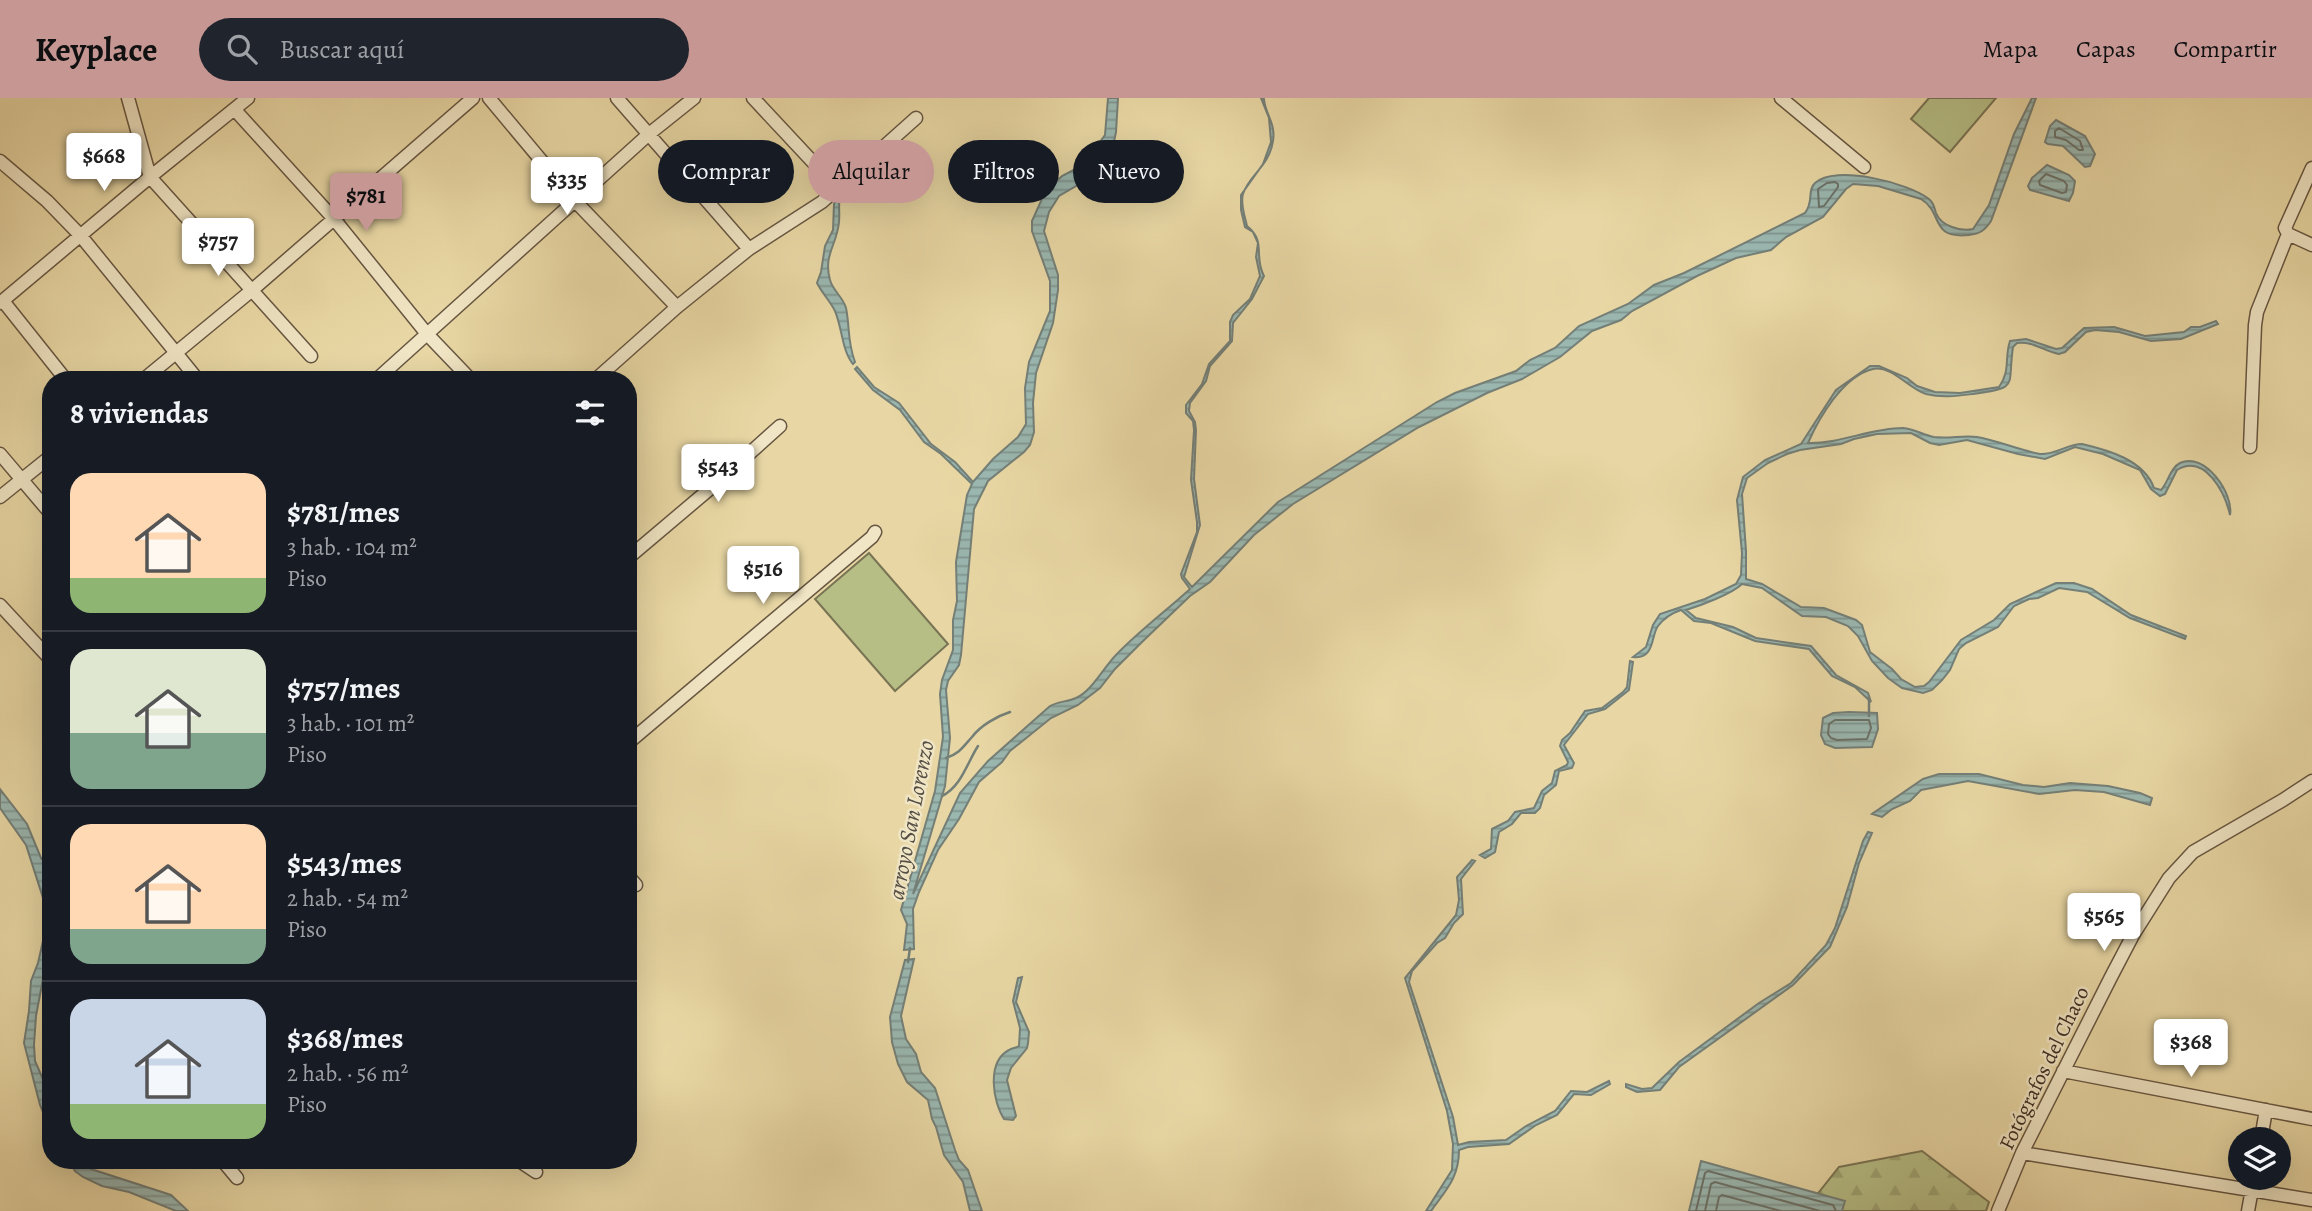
<!DOCTYPE html>
<html lang="es">
<meta charset="utf-8">
<style>
:root{--surface:#171b24;--page:#20242c;--text:#f1f3f6;--muted:#9ea1a6;--line:#363941;--accent:#c59692}
body{margin:0;font-family:Alegreya,serif;background:var(--page);color:var(--text);height:100vh;display:flex;flex-direction:column;font-size:26px;white-space:nowrap}
*{box-sizing:border-box;margin:0}
p{font-size:23px;color:var(--muted)}
.icon{flex:none;width:38px;height:38px;fill:none;stroke:currentColor;stroke-width:2;stroke-linecap:round;stroke-linejoin:round}
.map{position:relative;flex:1;overflow:hidden}
.side{position:absolute;left:42px;top:273px;width:595px;height:798px;display:flex;flex-direction:column;background:var(--surface);border-radius:28px;box-shadow:0 7px 28px #0002}
.side>*{flex:none}
.guide{position:absolute;left:658px;top:42px;width:665px;height:63px;display:flex;gap:14px}
.controls{position:absolute;left:2228px;top:1029px;display:grid;gap:14px}
.controls a{display:grid;place-items:center;width:63px;height:63px;border-radius:50%;background:var(--surface);box-shadow:0 7px 28px #0002;font-size:35px}
.price{position:absolute;translate:-50% -60px;padding:0 16px;border-radius:7px;background:#fff;color:#222;font-size:23px;line-height:46px;filter:drop-shadow(0 2px 4px #0008)}
.price::after{content:'';position:absolute;left:50%;top:42px;width:21px;height:16px;margin-left:-10px;background:inherit;clip-path:polygon(0 0,100% 0,50% 100%)}
.price.on{background:var(--accent);color:#111}
ul{padding:0;list-style:none}
li{display:flex;align-items:center;gap:21px;height:175px;padding:0 28px}
li+li{border-top:2px solid var(--line)}
li span{display:grid;place-items:center;flex:none;width:196px;height:140px;border-radius:21px;color:#555}
li>.icon{margin-inline-start:auto}
span .icon{width:84px;height:84px;fill:#fffc;stroke-width:1}
li b{font-size:30px}
h2{display:flex;justify-content:space-between;align-items:center;height:84px;padding:0 28px;font-size:30px}
.pill{padding:0 24px;border-radius:32px;background:var(--surface);box-shadow:0 7px 28px #0002;font-size:24px;line-height:63px}
.pill.on{background:var(--accent);color:#111}
header{display:flex;align-items:center;gap:42px;box-sizing:border-box;height:98px;padding:0 35px;background:var(--accent);color:#111}
header strong{font-size:33px}
nav{display:flex;gap:38px;margin-inline-start:auto;font-size:24px}
.search{width:490px;height:63px;background:var(--page);display:flex;align-items:center;gap:18px;box-sizing:border-box;padding:0 24px;border-radius:38px;color:var(--muted);font-size:26px}
.map>svg:first-child{display:block}
.forest{fill:url(#forest-firs);stroke:#797454;stroke-width:2}
.pitch{fill:#b6be86;stroke:#797454;stroke-width:2}
.water{fill:url(#water-rules);stroke:#747f77;stroke-width:2}
.lines{fill:none;stroke-linecap:round;stroke-linejoin:round}
.shore{stroke:#6b7168;stroke-width:2}
.stream{stroke:#747f77;stroke-width:2.5}
.minor-casing{stroke:#675642;stroke-width:15}
.minor{stroke:#f0e5c4;stroke-width:12}
.labels{text-anchor:middle;dominant-baseline:central;stroke-width:5;stroke-linejoin:round;paint-order:stroke}
.street-label{font-size:21px;fill:#3c2b21;stroke:#f0e5c4}
.water-label{font-size:23px;font-style:italic;fill:#544e45;stroke:#f0e5c4}
</style>
<header>
<strong>Keyplace</strong>
<div class="search"><svg class="icon" aria-label="search" viewBox="0 0 24 24"><circle cx="10" cy="10" r="6"/><path d="M15 15l6 6"/></svg>Buscar aquí</div>
<nav><a>Mapa</a><a>Capas</a><a>Compartir</a></nav>
</header>
<div class="map">
<svg width="2312" height="1113" viewBox="0 0 2312 1113">
<defs>
<pattern id="forest-firs" width="22" height="20" patternUnits="userSpaceOnUse" patternTransform="scale(1.75)"><rect width="22" height="20" fill="#b6be86"/><path d="M5 1l3.5 6h-7zM16 11l3.5 6h-7z" fill="#9da373"/></pattern>
<pattern id="water-rules" width="6" height="5" patternUnits="userSpaceOnUse" patternTransform="scale(1.75)"><rect width="6" height="5" fill="#9ab7b0"/><path d="M0 2.5h6" fill="none" stroke="#7f958f"/></pattern>
</defs>
<rect width="100%" height="100%" fill="#e8d7a4"/>
<filter id="stains"><feTurbulence type="fractalNoise" baseFrequency=".00286" numOctaves="4"/><feColorMatrix values="0 0 0 0 .2 0 0 0 0 .09 0 0 0 0 .02 0 0 0 .5 -.17"/></filter>
<radialGradient id="worn" r=".72"><stop offset=".6" stop-color="#630" stop-opacity="0"/><stop offset="1" stop-color="#630" stop-opacity=".3"/></radialGradient>
<!-- forest -->
<path class="forest" d="M 1922,1053 L 1989,1104 L 1986,1113 L 1804,1113 L 1839,1069 Z"/>
<!-- pitch -->
<path class="pitch" d="M 1929,0 L 1996,0 L 1950,54 L 1911,21 Z
M 869,455 L 948,546 L 895,593 L 815,501 Z"/>
<!-- water -->
<path class="water" d="M 1108,0 L 1118,0 L 1116,34 L 1113,48 L 1083,84 L 1059,98 L 1049,114 L 1044,133 L 1058,177 L 1058,192 L 1053,225 L 1036,275 L 1033,305 L 1034,334 L 1030,347 L 1024,354 L 988,383 L 974,411 L 961,557 L 959,567 L 948,583 L 946,592 L 950,640 L 945,688 L 913,796 L 960,695 L 988,663 L 1050,608 C 1059,603 1067,604 1076,600 C 1092,593 1104,569 1116,557 C 1139,533 1166,513 1190,491 L 1182,480 L 1181,476 L 1197,434 L 1197,424 L 1191,382 L 1194,332 L 1193,323 L 1186,315 L 1186,307 L 1202,286 L 1209,266 L 1230,243 L 1230,224 L 1233,217 L 1250,201 L 1260,178 L 1256,159 L 1258,145 L 1253,134 L 1245,129 L 1241,112 L 1241,97 L 1263,66 L 1271,44 L 1269,20 L 1261,0 L 1264,1 C 1265,16 1276,25 1273,43 C 1269,69 1249,77 1243,96 C 1240,106 1245,118 1247,128 C 1267,144 1253,158 1264,178 L 1252,201 L 1233,225 L 1232,243 L 1210,268 L 1206,283 L 1190,305 L 1189,313 L 1195,324 L 1196,332 L 1194,381 L 1200,427 L 1184,479 L 1192,489 L 1278,404 L 1437,304 L 1455,295 L 1516,273 L 1530,262 L 1555,250 L 1579,228 L 1628,206 L 1654,187 L 1684,175 L 1805,115 C 1814,104 1807,92 1815,85 C 1835,66 1909,85 1929,101 C 1934,105 1934,109 1936,115 C 1941,128 1961,134 1973,131 L 1989,107 L 2014,36 L 2032,0 L 2036,0 L 1991,123 C 1985,132 1980,136 1969,137 C 1929,141 1944,115 1921,101 L 1878,88 L 1853,86 L 1846,91 L 1823,119 L 1786,139 L 1771,152 L 1736,160 L 1697,178 L 1632,213 L 1621,222 L 1592,233 L 1560,259 L 1522,281 L 1487,295 L 1419,329 L 1293,406 L 1254,437 L 1210,484 L 1190,498 L 1142,544 L 1115,571 L 1100,590 L 1078,607 L 1051,620 L 1010,653 L 1002,664 L 979,684 L 959,721 L 938,752 L 919,794 L 913,811 L 914,851 L 904,852 L 907,826 L 901,812 L 935,693 L 943,639 L 940,596 L 942,582 L 953,552 L 953,522 L 957,503 L 956,464 L 967,397 L 972,386 L 941,356 L 924,344 L 900,312 L 873,292 L 855,271 L 857,269 L 874,289 L 899,305 L 931,346 L 955,364 L 973,384 L 993,361 L 1018,339 L 1026,326 L 1025,290 L 1029,264 L 1050,213 L 1050,183 L 1032,133 L 1032,123 L 1045,94 L 1062,78 L 1083,67 L 1105,37 Z
M 2056,22 L 2085,38 L 2095,56 L 2090,68 L 2085,69 L 2063,48 L 2048,46 L 2045,44 L 2050,28 Z
M 2047,67 L 2069,77 L 2075,83 L 2073,95 L 2069,103 L 2030,92 L 2028,88 L 2032,80 Z
M 838,97 L 840,97 C 838,107 840,114 839,124 C 837,147 823,157 830,182 C 833,193 843,199 846,210 C 850,229 847,243 855,264 L 853,266 C 842,253 842,229 835,213 C 830,203 822,195 817,185 L 821,174 L 825,148 L 833,132 L 834,106 Z
M 2216,223 L 2218,226 L 2181,241 L 2151,243 L 2119,234 L 2095,232 L 2086,234 L 2065,254 L 2059,256 C 2044,253 2033,243 2017,245 L 2013,249 C 2007,290 2020,289 1973,296 C 1957,298 1942,300 1926,296 C 1909,291 1892,267 1873,271 C 1843,278 1819,320 1808,345 C 1840,346 1870,330 1903,330 C 1914,331 1924,337 1934,339 C 1949,341 1963,337 1977,339 C 1999,343 2019,352 2040,356 C 2055,357 2067,346 2082,346 C 2108,352 2144,362 2154,390 L 2161,392 C 2168,385 2170,370 2180,365 C 2205,353 2234,396 2230,417 C 2225,395 2205,355 2177,372 L 2165,396 L 2160,398 L 2151,391 L 2140,372 L 2103,356 L 2075,349 L 2045,361 L 2018,356 L 1967,342 L 1939,347 L 1930,345 L 1911,335 L 1877,336 L 1854,341 L 1841,346 L 1800,352 L 1787,356 L 1768,365 L 1747,380 L 1742,396 L 1746,453 L 1746,481 L 1762,486 L 1801,509 L 1824,510 L 1856,522 L 1862,527 L 1870,554 L 1892,571 L 1901,581 L 1915,589 L 1924,588 L 1929,584 L 1961,542 L 1994,522 L 2010,506 L 2056,485 L 2074,485 L 2092,491 L 2131,517 L 2186,538 L 2185,541 L 2130,520 L 2087,494 L 2059,490 L 2038,500 L 2029,501 L 2014,508 L 1998,529 L 1966,545 L 1959,551 L 1950,572 L 1942,582 L 1932,592 L 1923,595 L 1902,590 L 1888,580 L 1872,563 L 1858,538 L 1848,528 L 1826,519 L 1802,518 L 1762,490 L 1742,486 C 1732,496 1699,508 1686,512 L 1696,520 L 1733,529 L 1756,540 L 1811,548 L 1836,577 L 1868,595 L 1871,604 L 1855,589 L 1832,578 L 1809,551 L 1755,543 L 1711,525 L 1694,523 L 1681,512 C 1672,515 1664,520 1658,528 C 1651,537 1655,562 1633,559 L 1646,549 L 1653,527 L 1660,516 L 1705,501 L 1736,486 L 1741,477 L 1742,455 L 1737,402 L 1743,379 L 1765,362 L 1801,346 L 1836,292 L 1870,268 L 1879,268 L 1907,280 L 1917,288 L 1935,294 L 1960,295 L 1999,289 C 2011,272 2004,261 2010,243 L 2026,241 L 2056,251 L 2062,250 L 2084,230 L 2114,229 L 2145,238 L 2184,234 L 2191,229 L 2200,229 Z
M 1630,563 L 1633,564 L 1629,592 L 1605,611 L 1588,616 L 1564,647 L 1574,665 L 1572,670 L 1559,673 L 1556,687 L 1544,697 L 1540,710 L 1535,715 L 1521,715 L 1512,726 L 1499,734 L 1495,754 L 1485,760 L 1480,757 L 1491,751 L 1492,731 L 1508,723 L 1515,714 L 1534,710 L 1542,693 L 1552,685 L 1555,673 L 1567,667 L 1568,664 L 1560,648 L 1562,642 L 1570,635 L 1585,613 L 1602,610 L 1623,594 L 1627,589 Z
M 1849,614 L 1877,615 L 1878,631 L 1872,649 L 1835,650 L 1825,646 L 1821,637 L 1823,620 L 1833,615 Z
M 1939,676 L 1979,676 L 2023,687 L 2044,689 L 2070,685 L 2108,688 L 2140,695 L 2152,700 L 2150,707 L 2104,694 L 2075,692 L 2039,696 L 1968,683 L 1921,692 L 1910,703 L 1892,711 L 1882,719 L 1872,716 L 1923,681 Z
M 0,691 L 27,726 L 41,760 L 51,772 L 51,839 L 36,918 L 34,947 L 35,963 L 46,988 L 51,1008 L 51,1033 L 40,1007 L 24,945 L 29,913 L 31,883 L 38,865 L 43,843 L 43,800 L 26,747 L 0,710 Z
M 1868,734 L 1872,735 L 1859,765 L 1847,809 L 1830,849 L 1793,887 L 1679,969 L 1660,992 L 1637,994 L 1626,989 L 1626,986 L 1642,991 L 1652,990 L 1679,964 L 1759,905 L 1791,885 L 1826,847 L 1835,830 L 1863,743 Z
M 1472,762 L 1475,763 L 1461,781 L 1463,816 L 1454,825 L 1445,840 L 1437,845 L 1412,873 L 1409,884 L 1453,1019 L 1458,1047 L 1469,1044 L 1506,1042 L 1526,1028 L 1555,1013 L 1571,993 L 1587,994 L 1609,983 L 1610,986 L 1591,997 L 1574,996 L 1557,1017 L 1536,1027 L 1509,1046 L 1468,1049 L 1459,1052 C 1459,1080 1446,1092 1431,1113 L 1426,1113 L 1452,1072 L 1453,1046 L 1447,1013 L 1405,880 L 1456,817 L 1459,802 L 1457,779 Z
M 914,861 L 901,918 L 906,941 L 916,956 L 921,974 L 935,990 L 955,1052 L 959,1062 L 968,1072 L 982,1113 L 970,1113 L 963,1084 L 944,1057 L 936,1029 L 932,1021 L 928,1002 L 907,984 L 898,966 L 892,944 L 890,919 L 905,862 Z
M 1022,879 L 1016,904 L 1029,934 L 1028,945 L 1027,950 L 1011,970 L 1007,982 L 1016,1018 L 1013,1022 L 1004,1021 C 993,1004 986,964 1009,952 C 1012,950 1016,950 1019,948 L 1020,930 L 1013,903 L 1018,880 Z
M 68,1062 L 79,1062 L 91,1071 L 171,1097 L 188,1113 L 176,1113 L 129,1094 L 102,1088 L 83,1079 L 75,1073 Z
M 1701,1063 L 1845,1103 L 1842,1113 L 1689,1113 Z"/>
<g class="lines">
<!-- shore -->
<path class="shore" d="M 2059,30 L 2080,43 L 2083,52 L 2079,52 L 2066,42 L 2055,39 L 2055,33 Z
M 2046,76 L 2064,83 L 2067,87 L 2066,94 L 2062,95 L 2040,87 L 2039,83 Z
M 1835,84 L 1838,86 L 1838,89 L 1824,108 L 1819,109 L 1818,91 L 1827,85 Z
M 1835,622 L 1869,622 L 1871,630 L 1867,641 L 1837,642 L 1831,640 L 1828,636 L 1829,626 Z
M 1696,1113 L 1705,1075 L 1708,1073 L 1833,1107 L 1836,1113
M 1705,1113 L 1711,1086 L 1715,1084 L 1820,1113
M 1716,1113 L 1719,1099 L 1722,1097 L 1781,1113"/>
<!-- stream -->
<path class="stream" d="M 1869,600 L 1869,618
M 946,660 C 959,656 963,649 972,639 C 980,628 997,618 1010,614
M 942,698 C 961,689 967,665 978,648
M 908,864 L 910,850"/>
<defs>
<path id="minor" d="M 128,0 L 150,79 L 311,258
M 489,0 L 576,104 L 677,209
M 617,0 L 749,151
M 753,0 L 838,91
M 1781,0 L 1864,69
M 235,12 L 334,121 L 427,236 L 471,282
M 0,63 L 47,103 L 80,137 L 198,282
M 2312,70 L 2285,130 L 2288,136 L 2312,147
M 3,203 L 66,282
M 0,205 L 150,79 L 248,0
M 143,282 L 251,193 L 473,0
M 376,282 L 649,36 L 694,0
M 595,282 L 677,209 L 749,151 L 822,104 L 916,20
M 2250,349 L 2255,227 L 2257,214 L 2288,136
M 0,356 L 51,416
M 0,399 L 51,358
M 628,460 L 712,389 L 780,328
M 0,507 L 51,562
M 628,645 L 872,439 L 875,434
M 628,778 L 636,787
M 2063,973 L 2312,1021
M 2261,1041 L 2266,1012
M 2022,1055 L 2312,1102
M 222,1062 L 237,1080
M 518,1062 L 536,1074
M 1998,1113 L 2022,1055 L 2111,879 L 2133,837 L 2169,780 L 2193,754 L 2283,702 L 2312,683
M 2248,1113 L 2254,1080"/>
</defs>
<!-- minor casing -->
<use href="#minor" class="minor-casing"/>
<!-- minor -->
<use href="#minor" class="minor"/>
</g>
<g class="labels">
<!-- street labels -->
<g class="street-label">
<text transform="translate(2044 970) rotate(-64)">Fotógrafos del Chaco</text>
</g>
<!-- water labels -->
<g class="water-label">
<text transform="translate(911 722) rotate(-79)">arroyo San Lorenzo</text>
</g>
</g>
<rect width="100%" height="100%" filter="url(#stains)"/>
<rect width="100%" height="100%" fill="url(#worn)"/>
</svg>
<div class="controls">
<a><svg class="icon" aria-label="layers" viewBox="0 0 24 24"><path d="M12 4l9 5-9 5-9-5zM3 14l9 5 9-5"/></svg></a>
</div>
<b class="price" style="left:104px;top:95px">$668</b>
<b class="price" style="left:567px;top:119px">$335</b>
<b class="price on" style="left:366px;top:135px">$781</b>
<b class="price" style="left:218px;top:180px">$757</b>
<b class="price" style="left:718px;top:406px">$543</b>
<b class="price" style="left:763px;top:508px">$516</b>
<b class="price" style="left:2104px;top:855px">$565</b>
<b class="price" style="left:2191px;top:981px">$368</b>
<div class="guide">
<a class="pill">Comprar</a>
<a class="pill on">Alquilar</a>
<a class="pill">Filtros</a>
<a class="pill">Nuevo</a>
</div>
<section class="side">
<h2>8 viviendas<svg class="icon" aria-label="filters" viewBox="0 0 24 24"><path d="M4 7h16M4 17h16"/><circle cx="9" cy="7" r="2"/><circle cx="15" cy="17" r="2"/></svg></h2>
<ul>
<li><span style="background:linear-gradient(#ffd9b3 75%,#8fb573 0)"><svg class="icon" aria-label="home" viewBox="0 0 24 24"><path d="M3 11l9-7 9 7M6 9v11h12V9"/></svg></span><div><b>$781/mes</b><p>3 hab. · 104 m²</p><p>Piso</p></div></li>
<li><span style="background:linear-gradient(#dfe7d0 60%,#7fa58c 0)"><svg class="icon" aria-label="home" viewBox="0 0 24 24"><path d="M3 11l9-7 9 7M6 9v11h12V9"/></svg></span><div><b>$757/mes</b><p>3 hab. · 101 m²</p><p>Piso</p></div></li>
<li><span style="background:linear-gradient(#ffd9b3 75%,#7fa58c 0)"><svg class="icon" aria-label="home" viewBox="0 0 24 24"><path d="M3 11l9-7 9 7M6 9v11h12V9"/></svg></span><div><b>$543/mes</b><p>2 hab. · 54 m²</p><p>Piso</p></div></li>
<li><span style="background:linear-gradient(#c9d6e8 75%,#8fb573 0)"><svg class="icon" aria-label="home" viewBox="0 0 24 24"><path d="M3 11l9-7 9 7M6 9v11h12V9"/></svg></span><div><b>$368/mes</b><p>2 hab. · 56 m²</p><p>Piso</p></div></li>
</ul>
</section>
</div>
